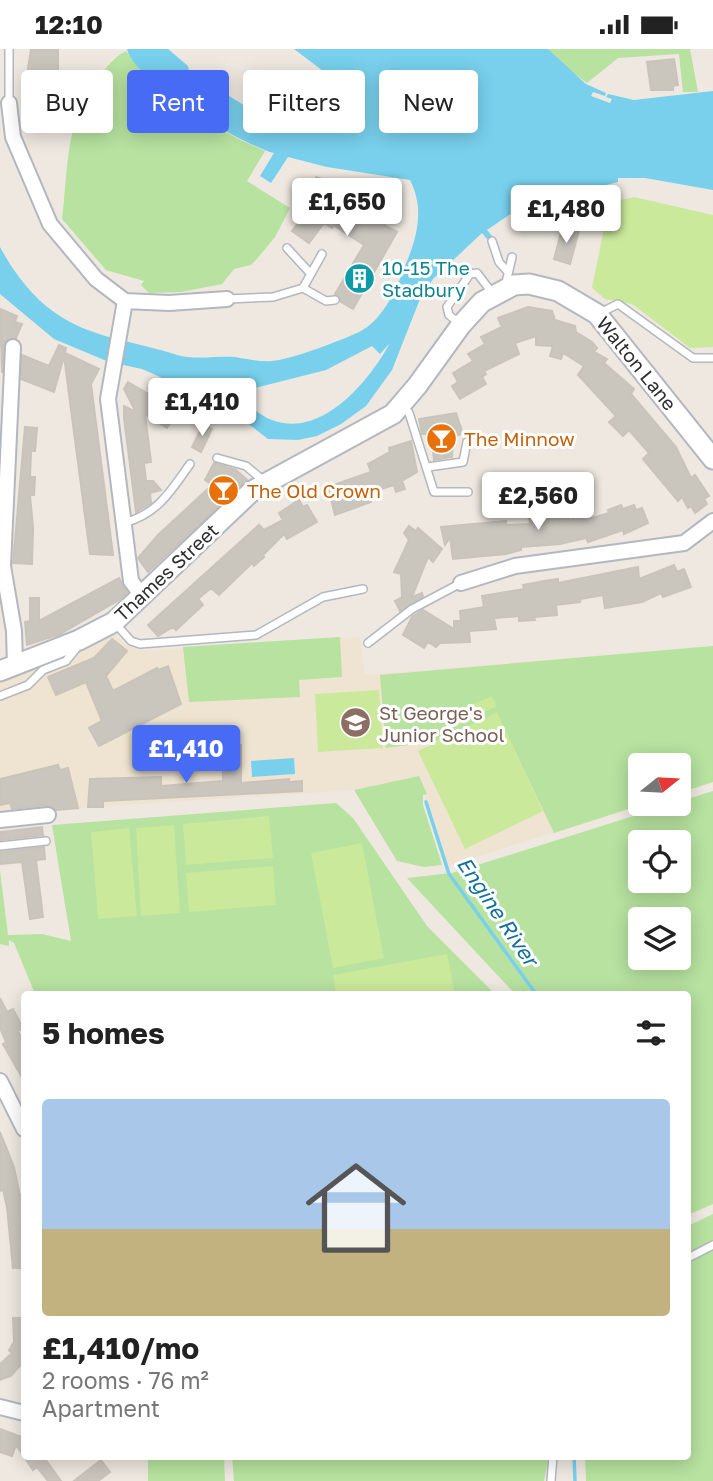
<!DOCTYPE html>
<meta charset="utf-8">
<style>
:root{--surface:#fff;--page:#f6f6f6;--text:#222;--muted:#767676;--accent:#476bf5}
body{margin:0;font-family:"Golos Text",sans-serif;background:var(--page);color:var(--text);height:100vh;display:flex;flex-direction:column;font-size:26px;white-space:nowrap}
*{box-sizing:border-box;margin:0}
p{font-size:23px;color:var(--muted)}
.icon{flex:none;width:38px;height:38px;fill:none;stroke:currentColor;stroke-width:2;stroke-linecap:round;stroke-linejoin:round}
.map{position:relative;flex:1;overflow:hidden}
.details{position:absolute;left:21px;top:942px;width:670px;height:469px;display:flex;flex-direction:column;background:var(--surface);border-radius:7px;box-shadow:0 4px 18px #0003}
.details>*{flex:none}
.top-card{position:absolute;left:21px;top:21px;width:672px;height:63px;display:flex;gap:14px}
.needle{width:46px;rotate:72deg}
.tools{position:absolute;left:628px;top:704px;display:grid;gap:14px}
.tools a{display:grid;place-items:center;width:63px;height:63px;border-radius:7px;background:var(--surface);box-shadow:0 4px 18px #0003;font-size:35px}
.price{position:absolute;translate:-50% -60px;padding:0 16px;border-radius:7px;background:#fff;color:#222;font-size:23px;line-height:46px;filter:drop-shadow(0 2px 4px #0008)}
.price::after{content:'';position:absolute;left:50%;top:42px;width:21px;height:16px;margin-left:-10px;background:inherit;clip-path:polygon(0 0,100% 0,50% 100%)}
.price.current{background:var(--accent);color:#fff}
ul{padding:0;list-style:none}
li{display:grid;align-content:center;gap:14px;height:371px;padding:0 21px}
li span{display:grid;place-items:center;height:217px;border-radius:7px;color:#555}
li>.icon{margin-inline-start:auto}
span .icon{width:126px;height:126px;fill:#fffc;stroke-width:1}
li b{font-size:30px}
h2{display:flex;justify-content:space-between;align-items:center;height:84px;padding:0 21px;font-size:30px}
.pill{padding:0 24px;border-radius:7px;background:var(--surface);box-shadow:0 4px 18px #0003;font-size:24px;line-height:63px}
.pill.current{background:var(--accent);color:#fff}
.status{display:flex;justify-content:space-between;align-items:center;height:49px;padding:0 35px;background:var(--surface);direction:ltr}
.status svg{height:19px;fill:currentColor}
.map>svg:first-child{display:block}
.education{fill:#eee4d1}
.green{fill:#b7e29f;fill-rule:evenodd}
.pitch{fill:#cae99b}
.water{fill:#78d0ec;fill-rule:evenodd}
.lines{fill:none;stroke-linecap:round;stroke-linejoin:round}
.stream{stroke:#78d0ec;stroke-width:3.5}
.building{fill:#cac6be;stroke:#cac3ba;stroke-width:2}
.lane-casing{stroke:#b3b7c0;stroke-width:10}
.street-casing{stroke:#b3b7c0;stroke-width:18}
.secondary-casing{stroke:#b3b7c0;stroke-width:23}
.lane{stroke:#fff;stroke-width:7}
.street{stroke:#fff;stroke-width:14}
.secondary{stroke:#fff;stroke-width:19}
.labels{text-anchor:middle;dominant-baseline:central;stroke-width:6;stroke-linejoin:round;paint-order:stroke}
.culture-label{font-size:19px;fill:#0d838f;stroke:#fff;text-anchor:start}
.street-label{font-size:19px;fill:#2d2d2d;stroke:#fff}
.food-label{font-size:19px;fill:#c56008;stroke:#fff;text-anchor:start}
.education-label{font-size:19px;fill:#785e54;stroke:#fff;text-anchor:start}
.water-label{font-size:21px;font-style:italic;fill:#12709c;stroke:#fff}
</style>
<div class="status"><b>12:10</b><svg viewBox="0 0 49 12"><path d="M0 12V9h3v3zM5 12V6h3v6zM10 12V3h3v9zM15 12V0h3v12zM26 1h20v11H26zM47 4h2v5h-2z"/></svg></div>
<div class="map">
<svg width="713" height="1432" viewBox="0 0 713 1432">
<rect width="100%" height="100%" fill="#eee8e0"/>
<!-- education -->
<path class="education" d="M 115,586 L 126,596 L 143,602 L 360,588 L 365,626 L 713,597 L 713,733 L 679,744 L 679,716 L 640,716 L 640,754 L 647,754 L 448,817 L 418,727 L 354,741 L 0,764 L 0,633 Z"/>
<!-- green -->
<path class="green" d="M 548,0 L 690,0 L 698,43 L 683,43 L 679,5 L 618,9 L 587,34 L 562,15 Z
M 126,2 C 154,43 220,84 265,102 L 247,132 L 290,159 L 275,188 L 256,211 L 251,216 L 234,220 L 222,235 L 181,243 L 149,244 L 141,236 L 144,232 L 106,221 L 62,170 C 66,140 66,99 76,72 C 82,52 107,10 126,2 Z
M 340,588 L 342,628 L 299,631 L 300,648 L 189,653 L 183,598 Z
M 713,597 L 713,733 L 679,744 L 679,716 L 640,716 L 640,754 L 647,754 L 554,784 L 497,664 L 437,692 L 386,699 L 380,626 Z
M 419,727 L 427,745 L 423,746 L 423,756 L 442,816 L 424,818 L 397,812 L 354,741 Z
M 713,742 L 713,1155 L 688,1166 L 688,945 L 515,945 L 407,829 L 452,824 ZM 640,793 L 679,793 L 679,831 L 640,831 ZM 640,870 L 679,870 L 679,908 L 640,908 Z
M 336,754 L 353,769 L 427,877 L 495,945 L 35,945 L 14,894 L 9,891 L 9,897 L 0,895 L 0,822 L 8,886 L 42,885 L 71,892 L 52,776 Z
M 713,1165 L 713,1432 L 586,1432 L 585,1407 L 688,1407 L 688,1177 Z
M 148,1407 L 224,1407 L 225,1432 L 148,1432 Z
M 232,1407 L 549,1407 L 544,1432 L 234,1432 Z"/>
<!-- pitch -->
<path class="pitch" d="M 634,148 L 713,166 L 713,298 L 690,299 L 632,255 L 605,250 L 592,239 L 609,154 Z
M 379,641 L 383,699 L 318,703 L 315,645 Z
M 492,647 L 497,657 L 452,679 L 446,667 Z
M 497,663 L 543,762 L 465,800 L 418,702 Z
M 269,767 L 273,809 L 186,816 L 183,775 Z
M 174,776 L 180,864 L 141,867 L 136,779 Z
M 129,779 L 137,867 L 98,870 L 91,783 Z
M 362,794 L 384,909 L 333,919 L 311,804 Z
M 273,817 L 276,856 L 189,863 L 186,824 Z
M 447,905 L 455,945 L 336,945 L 333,926 Z"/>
<!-- water -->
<path class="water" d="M 127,0 L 168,0 L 188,17 L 189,22 L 263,68 L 271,66 C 292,78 363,98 357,53 L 339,34 L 294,0 L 548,0 L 586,35 L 606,44 L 605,47 L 593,43 L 591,47 L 610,54 L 612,50 L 606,48 L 608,45 L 634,51 L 713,42 L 713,141 L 645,129 L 618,129 L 618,133 L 569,145 L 558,143 L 528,157 L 528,161 L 509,166 L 487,181 L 492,187 L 487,190 L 482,184 L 433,230 L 420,250 L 392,321 L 366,357 L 341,375 L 317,387 L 298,391 L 268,390 L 224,356 L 142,320 L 109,313 L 54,290 L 0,245 L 0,198 C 13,222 31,247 54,263 C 91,290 136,292 177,306 C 193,311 218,307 235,308 C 247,310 260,313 272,312 C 290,311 345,290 361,282 C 385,269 398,236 407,212 C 418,186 424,158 410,131 L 327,118 L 288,108 L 271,134 L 260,127 L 274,104 C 242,96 133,31 127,0 ZM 390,294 C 369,332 322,390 272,371 C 256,365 245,350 231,345 L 326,321 L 372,297 L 380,305 Z
M 294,709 L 295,725 L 252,728 L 251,712 Z"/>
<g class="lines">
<!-- stream -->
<path class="stream" d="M 426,753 L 449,825 L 536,945
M 574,1407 L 575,1432"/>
</g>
<!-- building -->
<path class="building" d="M 31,0 L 58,0 L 58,27 L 27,26 Z
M 674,10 L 678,36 L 673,37 L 673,41 L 651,41 L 647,13 Z
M 316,128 L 328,132 L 324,143 L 397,183 L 353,260 L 341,253 L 335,245 L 364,196 L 333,176 L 332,179 L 324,174 L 309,194 L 292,182 L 311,157 L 306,155 Z
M 563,176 L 579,181 L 570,215 L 554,210 Z
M 528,258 L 552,262 L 555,271 L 575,277 L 576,283 L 592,293 L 597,299 L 594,303 L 607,310 L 604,314 L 634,340 L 631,345 L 676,398 L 691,429 L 695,426 L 709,447 L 704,450 L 707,455 L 695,464 L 691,457 L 688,459 L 682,448 L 678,452 L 643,410 L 649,404 L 629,381 L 623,387 L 609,373 L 616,367 L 578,326 L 584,317 L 563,304 L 561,310 L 550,307 L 553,297 L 536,296 L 536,287 L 515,294 L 519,305 L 484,322 L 486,325 L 482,328 L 486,335 L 460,350 L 452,337 L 458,333 L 453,324 L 473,312 L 468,305 L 485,295 L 481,288 L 502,278 L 498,269 Z
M 0,260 L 17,267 L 15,273 L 22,275 L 16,289 L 5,293 L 2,324 Z
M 59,296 L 66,299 L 65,304 L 99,320 L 91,335 L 113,506 L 90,505 L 64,307 L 54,343 L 21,330 L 22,306 L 49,317 Z
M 128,333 L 164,354 L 161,358 L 175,367 L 167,379 L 145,365 L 151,413 L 144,414 L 146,432 L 153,432 L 161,441 L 150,444 L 151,454 L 136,463 L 124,369 L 124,357 L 136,363 L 124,340 Z
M 456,364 L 463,385 L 453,387 L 452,408 L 434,411 L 432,392 L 430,392 L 429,385 L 422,385 L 419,370 Z
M 203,376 L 212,380 L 201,403 L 192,398 Z
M 25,378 L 37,379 L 35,402 L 31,402 L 30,428 L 35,428 L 34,446 L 30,446 L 33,479 L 32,515 L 13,514 Z
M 411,392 L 417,423 L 402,432 L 405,440 L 396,443 L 394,436 L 368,444 L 371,453 L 335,466 L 328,438 L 371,423 L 368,415 L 390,403 L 389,399 Z
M 214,414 L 236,421 L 247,431 L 148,523 L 138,509 L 158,486 L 212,436 L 205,431 Z
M 299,451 L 303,458 L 307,456 L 317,473 L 287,490 L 284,485 L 263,506 L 264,508 L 254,517 L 252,514 L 219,546 L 211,539 L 198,550 L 203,556 L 176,581 L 173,578 L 158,587 L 148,576 L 259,476 L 264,481 L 283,471 L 279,464 Z
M 621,456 L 623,460 L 634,456 L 636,461 L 642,459 L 648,474 L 624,485 L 623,481 L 588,493 L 586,489 L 560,495 L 521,498 L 521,501 L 506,505 L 453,510 L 450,488 L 445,496 L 441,478 L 506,472 L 506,476 L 530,475 L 529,466 L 568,461 L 569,471 L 588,466 L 589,470 L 609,464 L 608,461 Z
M 409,477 L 416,482 L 418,479 L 442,500 L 433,513 L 428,508 L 412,548 L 422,544 L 423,547 L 400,562 L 395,552 L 402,548 L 401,525 L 394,523 L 409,491 L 404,484 Z
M 674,516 L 677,523 L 684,520 L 691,538 L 663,548 L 661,544 L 642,553 L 605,559 L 603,546 L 581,550 L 580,553 L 556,556 L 557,566 L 534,568 L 535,571 L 519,572 L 519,567 L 494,569 L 496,580 L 469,582 L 470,593 L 440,594 L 436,598 L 428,593 L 424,599 L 403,586 L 412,568 L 423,561 L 454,580 L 454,572 L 461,572 L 460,562 L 484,558 L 482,547 L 524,540 L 523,536 L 544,532 L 558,530 L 558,534 L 638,518 L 639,530 Z
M 119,529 L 127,544 L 119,551 L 60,585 L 27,596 L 25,573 L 30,572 L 30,549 L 39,549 L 39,572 Z
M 112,590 L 127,602 L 106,627 L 113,642 L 157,619 L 159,621 L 168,617 L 181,655 L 99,697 L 89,679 L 102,672 L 86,633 L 56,646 L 48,628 L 94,609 Z
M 223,696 L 241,696 L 241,734 L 289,730 L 289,733 L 302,732 L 302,742 L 103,752 L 103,758 L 88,758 L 90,730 L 161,728 L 161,737 L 223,732 Z
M 58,716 L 60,721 L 68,719 L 78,759 L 56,761 L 47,756 L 12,760 L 10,754 L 0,756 L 0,730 Z
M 42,778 L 43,786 L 0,791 L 0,783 Z
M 44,798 L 45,810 L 36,811 L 43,868 L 30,870 L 22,813 L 0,815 L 0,803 Z
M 0,949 L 7,963 L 13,960 L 23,979 L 18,982 L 24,995 L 24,1032 L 3,995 L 6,993 L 0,979 Z
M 0,1083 L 14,1118 L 20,1147 L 22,1146 L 23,1174 L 20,1174 L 24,1219 L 13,1219 L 7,1158 L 3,1141 L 0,1142 Z
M 13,1269 L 24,1269 L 24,1312 L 11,1327 L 0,1331 L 0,1315 L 12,1304 L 9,1301 L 14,1293 Z
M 0,1380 L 24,1389 L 24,1407 L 43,1407 L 61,1432 L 48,1432 L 37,1418 L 33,1421 L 16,1396 L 12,1407 L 0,1403 Z
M 101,1411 L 110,1423 L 98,1432 L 74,1432 Z"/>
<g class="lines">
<defs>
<path id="lane" d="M 9,0 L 9,54
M 492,192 L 499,213 L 507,222
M 287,199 L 310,224
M 505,238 L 512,208
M 303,239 L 326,252 L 335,251
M 227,250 L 273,248 L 303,239 L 322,205
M 598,265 L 618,255 L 693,309 L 713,309
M 460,275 L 449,266 L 447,258 L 470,225 L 477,224 L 493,245
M 402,355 L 409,364 L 434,443 L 468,443
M 217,409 L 246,417 L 264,432
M 428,418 L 463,413 L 467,393
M 123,474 C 157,466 171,442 190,415
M 115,574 L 131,592 L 140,595 L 256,586 L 323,548 L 363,540
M 368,594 L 412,560 L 461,534
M 0,647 L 28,636 L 43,621 L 66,612 L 79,596
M 0,797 L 46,792
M 688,1209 L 713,1196
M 551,1432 L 553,1407"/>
<path id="street" d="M 9,54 L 13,88 L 50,175 L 96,230 L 125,252 L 169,254 L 227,250
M 125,252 L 108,350 L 131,532 L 143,548
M 13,298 L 3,517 L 14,582 L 15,616
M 461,534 L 515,517 L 684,494 L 713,472
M 0,771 L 48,766
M 0,1032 L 24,1080
M 0,1358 L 24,1364"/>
<path id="secondary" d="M 0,622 L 79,591 L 114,573 L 252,442 L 393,365 L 417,337 L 461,276 L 482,253 L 514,236 L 529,235 L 558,242 L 597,265 L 713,410"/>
</defs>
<!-- lane casing -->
<use href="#lane" class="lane-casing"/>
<!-- street casing -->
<use href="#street" class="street-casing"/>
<!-- secondary casing -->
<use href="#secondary" class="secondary-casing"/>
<!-- lane -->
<use href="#lane" class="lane"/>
<!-- street -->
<use href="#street" class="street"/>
<!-- secondary -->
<use href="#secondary" class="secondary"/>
</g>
<!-- icons -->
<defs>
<symbol id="building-disc" viewBox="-11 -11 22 22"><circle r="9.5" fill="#0f9aa8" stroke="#fff"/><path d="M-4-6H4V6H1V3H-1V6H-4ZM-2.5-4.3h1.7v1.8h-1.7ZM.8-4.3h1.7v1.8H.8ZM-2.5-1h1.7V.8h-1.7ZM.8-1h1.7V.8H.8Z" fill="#fff"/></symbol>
<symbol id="bar-disc" viewBox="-11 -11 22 22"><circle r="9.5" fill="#e8710a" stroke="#fff"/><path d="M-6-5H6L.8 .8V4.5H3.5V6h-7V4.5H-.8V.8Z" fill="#fff"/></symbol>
<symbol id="school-disc" viewBox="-11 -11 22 22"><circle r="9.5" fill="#8d6e63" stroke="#fff"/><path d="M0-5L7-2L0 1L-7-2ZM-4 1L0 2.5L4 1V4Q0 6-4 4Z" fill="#fff"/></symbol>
</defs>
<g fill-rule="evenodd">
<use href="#building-disc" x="342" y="212" width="35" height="35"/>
<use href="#bar-disc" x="424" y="372" width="35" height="35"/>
<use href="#bar-disc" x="206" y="424" width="35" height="35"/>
<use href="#school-disc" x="338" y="656" width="35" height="35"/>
</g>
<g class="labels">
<!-- culture labels -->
<g class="culture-label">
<text x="382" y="218">10-15 The<tspan x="382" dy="22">Stadbury</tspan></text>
</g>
<!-- street labels -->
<g class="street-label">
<text transform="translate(637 314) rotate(51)">Walton Lane</text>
<text transform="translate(166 523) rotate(-43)">Thames Street</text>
</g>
<!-- food labels -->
<g class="food-label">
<text x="464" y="389">The Minnow</text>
<text x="247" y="441">The Old Crown</text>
</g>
<!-- education labels -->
<g class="education-label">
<text x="379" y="663">St George's<tspan x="379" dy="22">Junior School</tspan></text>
</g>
<!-- water labels -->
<g class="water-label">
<text transform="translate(498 862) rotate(56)">Engine River</text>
</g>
</g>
</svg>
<div class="tools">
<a><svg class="needle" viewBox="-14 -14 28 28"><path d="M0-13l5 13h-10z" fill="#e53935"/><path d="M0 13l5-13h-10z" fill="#767676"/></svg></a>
<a><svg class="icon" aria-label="locate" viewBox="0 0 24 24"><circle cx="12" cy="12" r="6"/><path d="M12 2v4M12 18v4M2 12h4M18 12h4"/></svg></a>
<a><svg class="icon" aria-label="layers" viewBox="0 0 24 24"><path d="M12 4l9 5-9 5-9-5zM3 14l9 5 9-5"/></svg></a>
</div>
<b class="price" style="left:347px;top:189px">£1,650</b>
<b class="price" style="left:566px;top:196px">£1,480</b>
<b class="price" style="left:202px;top:389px">£1,410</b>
<b class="price" style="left:538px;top:483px">£2,560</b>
<b class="price current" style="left:186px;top:736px">£1,410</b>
<div class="top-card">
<a class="pill">Buy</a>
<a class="pill current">Rent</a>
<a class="pill">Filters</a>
<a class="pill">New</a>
</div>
<section class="details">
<h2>5 homes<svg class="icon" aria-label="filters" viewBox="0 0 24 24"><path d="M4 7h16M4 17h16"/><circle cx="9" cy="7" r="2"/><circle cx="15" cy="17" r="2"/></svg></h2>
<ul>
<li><span style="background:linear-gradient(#a9c7e8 60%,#c2b280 0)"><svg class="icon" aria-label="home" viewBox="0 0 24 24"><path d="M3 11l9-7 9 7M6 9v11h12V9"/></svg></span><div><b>£1,410/mo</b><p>2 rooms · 76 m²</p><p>Apartment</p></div></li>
</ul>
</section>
</div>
